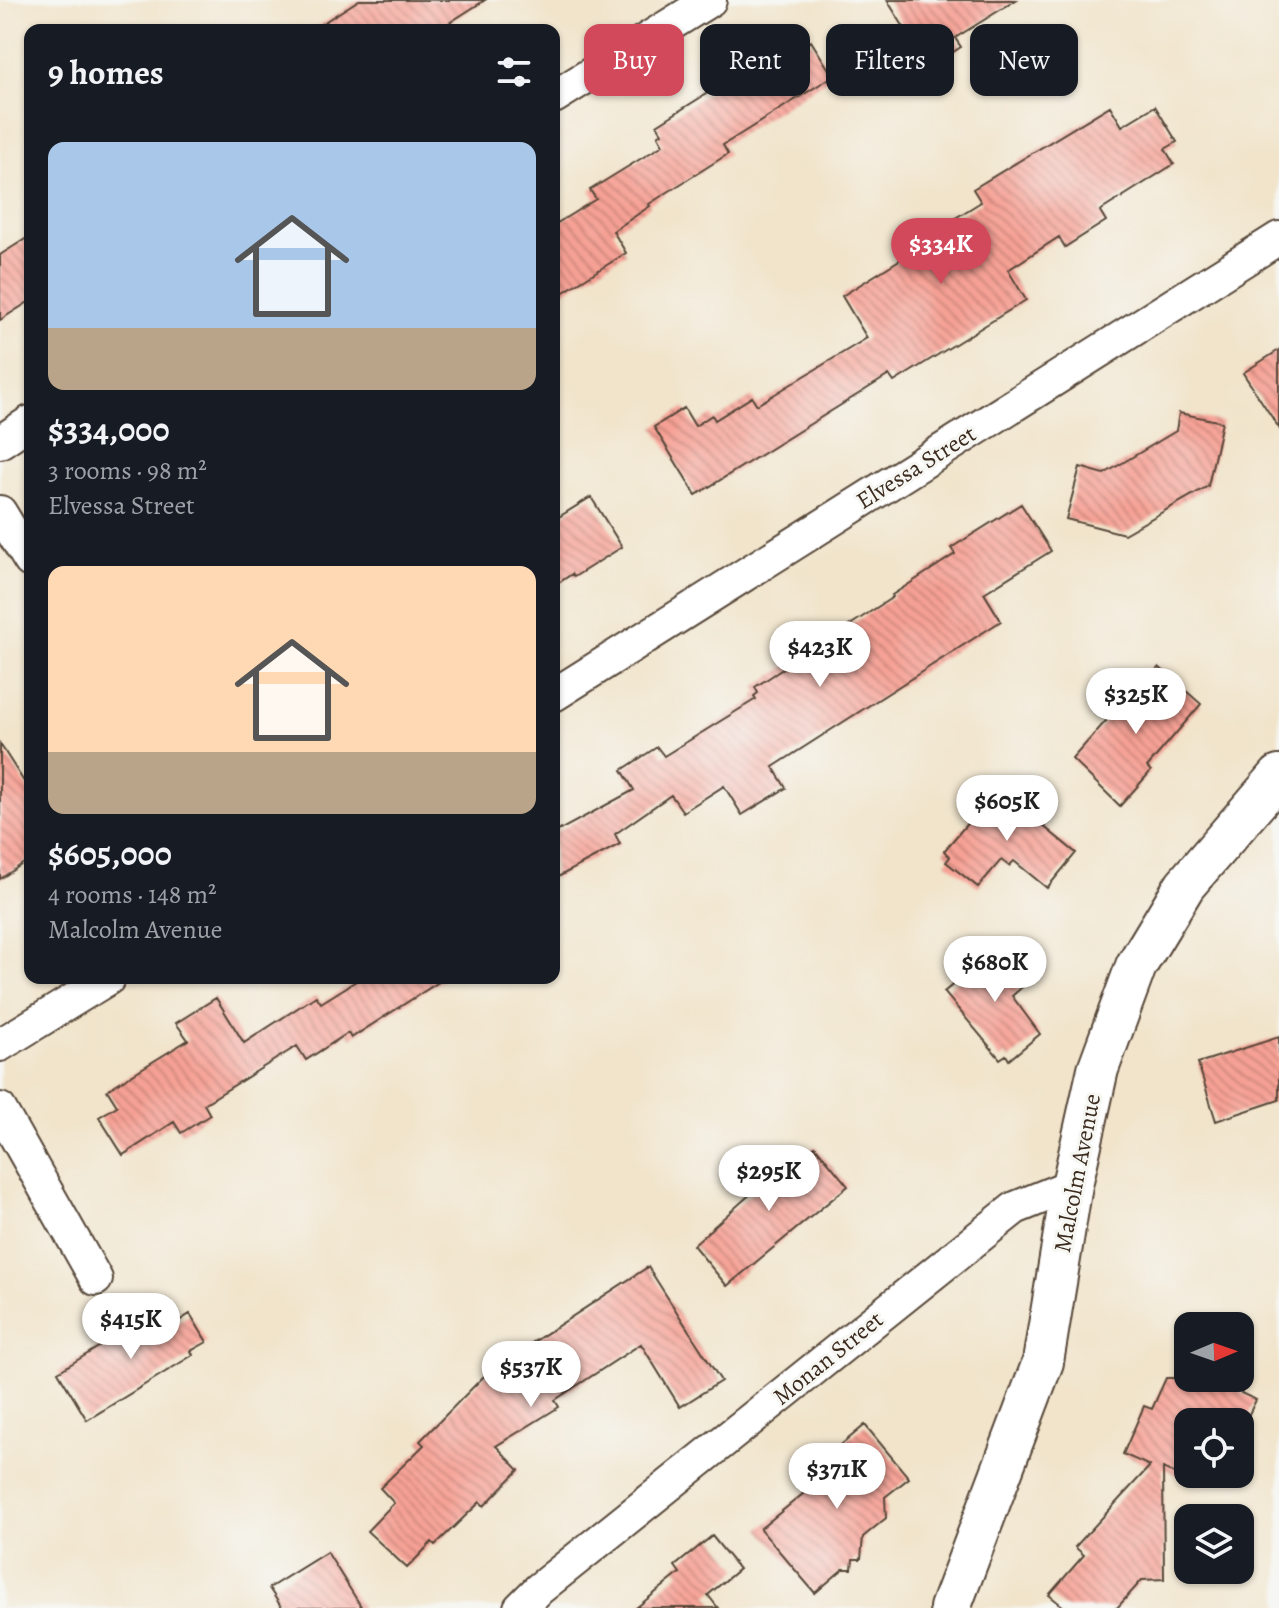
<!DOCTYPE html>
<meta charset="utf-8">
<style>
:root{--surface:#171b24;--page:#242831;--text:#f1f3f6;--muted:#9ea1a6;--accent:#d1495b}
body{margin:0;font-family:Alegreya,serif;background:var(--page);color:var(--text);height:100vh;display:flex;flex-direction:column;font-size:30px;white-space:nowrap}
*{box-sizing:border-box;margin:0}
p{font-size:26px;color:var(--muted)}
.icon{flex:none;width:44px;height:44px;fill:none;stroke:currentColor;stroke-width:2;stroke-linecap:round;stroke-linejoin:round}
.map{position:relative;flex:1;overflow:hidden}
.panel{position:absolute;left:24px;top:24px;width:536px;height:960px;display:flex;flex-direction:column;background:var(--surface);border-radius:16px;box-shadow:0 2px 6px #0004}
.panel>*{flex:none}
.top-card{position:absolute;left:584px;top:24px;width:574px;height:72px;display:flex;gap:16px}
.needle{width:52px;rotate:88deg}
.buttons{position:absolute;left:1174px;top:1312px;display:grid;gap:16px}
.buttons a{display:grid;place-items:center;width:80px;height:80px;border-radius:16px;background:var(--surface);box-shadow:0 2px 6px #0004;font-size:40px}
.price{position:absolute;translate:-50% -68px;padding:0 18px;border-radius:28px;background:#fff;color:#222;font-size:26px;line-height:52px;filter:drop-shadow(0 2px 4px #0008)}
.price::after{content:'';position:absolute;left:50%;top:48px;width:24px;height:18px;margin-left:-12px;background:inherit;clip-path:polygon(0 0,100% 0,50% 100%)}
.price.selected{background:var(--accent);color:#fff}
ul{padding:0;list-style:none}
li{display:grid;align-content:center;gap:16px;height:424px;padding:0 24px}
li span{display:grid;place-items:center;height:248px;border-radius:16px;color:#555}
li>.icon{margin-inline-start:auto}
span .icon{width:144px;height:144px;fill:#fffc;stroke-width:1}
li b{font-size:34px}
h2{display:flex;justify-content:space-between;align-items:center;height:96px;padding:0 24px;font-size:34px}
.chip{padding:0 28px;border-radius:16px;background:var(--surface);box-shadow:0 2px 6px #0004;font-size:28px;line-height:72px}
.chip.selected{background:var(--accent);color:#fff}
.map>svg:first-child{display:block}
.building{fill:url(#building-back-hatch)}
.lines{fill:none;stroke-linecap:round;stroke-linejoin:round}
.minor-casing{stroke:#564638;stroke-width:36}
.tertiary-casing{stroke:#564638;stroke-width:44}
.minor{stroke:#fff;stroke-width:32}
.tertiary{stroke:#fff;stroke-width:40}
.labels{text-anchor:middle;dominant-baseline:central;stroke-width:6;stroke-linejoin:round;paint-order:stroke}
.street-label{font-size:24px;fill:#3b2a1e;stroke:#f6f6f2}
</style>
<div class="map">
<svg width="1279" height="1608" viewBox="0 0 1279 1608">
<defs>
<pattern id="building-back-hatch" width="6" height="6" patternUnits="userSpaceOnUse" patternTransform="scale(2)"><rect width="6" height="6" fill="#f7a195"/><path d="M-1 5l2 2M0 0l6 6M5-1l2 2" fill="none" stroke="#c98379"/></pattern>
</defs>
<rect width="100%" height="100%" fill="#f6f6f2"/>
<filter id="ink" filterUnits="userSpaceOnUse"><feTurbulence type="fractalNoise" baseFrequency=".0125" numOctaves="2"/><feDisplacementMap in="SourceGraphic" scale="16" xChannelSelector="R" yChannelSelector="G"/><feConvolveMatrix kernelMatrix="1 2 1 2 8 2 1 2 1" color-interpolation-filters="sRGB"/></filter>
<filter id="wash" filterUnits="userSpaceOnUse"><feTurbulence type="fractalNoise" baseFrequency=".006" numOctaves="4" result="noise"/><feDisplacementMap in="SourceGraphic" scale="32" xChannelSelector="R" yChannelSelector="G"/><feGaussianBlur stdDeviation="1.8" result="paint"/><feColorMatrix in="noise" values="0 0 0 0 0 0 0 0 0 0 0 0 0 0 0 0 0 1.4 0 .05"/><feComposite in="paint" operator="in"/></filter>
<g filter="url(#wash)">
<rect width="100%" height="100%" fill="#f1e4cb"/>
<g id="blocks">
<!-- building -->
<path class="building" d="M 359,0 L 485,0 L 438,30 L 312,30 Z
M 887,0 L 1016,0 L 955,38 L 961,47 L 931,66 L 925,56 L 923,58 Z
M 811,41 L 833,76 L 723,145 L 728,154 L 649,204 L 650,206 L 613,231 L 626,253 L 554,298 L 554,225 L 596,199 L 590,190 L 663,145 L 658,136 L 662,133 L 657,125 L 760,60 L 765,69 Z
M 1110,106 L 1122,126 L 1155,106 L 1177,142 L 1165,149 L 1174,164 L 1100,211 L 1106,221 L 1065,247 L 1059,237 L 1008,270 L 1026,300 L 894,382 L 889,375 L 696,495 L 654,427 L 684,408 L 695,426 L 712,415 L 715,420 L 752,397 L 757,405 L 867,338 L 842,296 L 920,247 L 917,242 L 981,202 L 973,189 Z
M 30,236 L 30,301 L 0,320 L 0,255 Z
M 1279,350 L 1279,428 L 1243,373 Z
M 1179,413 L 1222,422 L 1208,486 L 1124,534 L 1066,519 L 1080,467 L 1104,474 L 1176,431 Z
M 591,497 L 622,547 L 574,577 L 572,574 L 554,586 L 554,520 Z
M 1021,504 L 1051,551 L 984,593 L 1001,621 L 773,767 L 786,788 L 742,815 L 724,786 L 683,812 L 671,795 L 615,834 L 620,844 L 554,879 L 554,833 L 634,790 L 622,770 L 657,747 L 664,756 L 756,699 L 754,696 L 758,693 L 755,687 L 893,597 L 892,595 L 955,554 L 951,548 Z
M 1159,667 L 1201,704 L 1147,767 L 1151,771 L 1120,806 L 1072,759 L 1112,714 L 1115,718 Z
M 0,744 L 30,791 L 30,859 L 0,879 Z
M 997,788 L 1076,853 L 1047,888 L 1014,861 L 1009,866 L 1001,860 L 978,887 L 946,862 L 950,857 L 944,851 Z
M 1001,945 L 1030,980 L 1012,996 L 1040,1034 L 1009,1060 L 1006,1055 L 1000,1059 L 944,992 Z
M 361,978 L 445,978 L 351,1038 L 348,1033 L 306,1060 L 297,1046 L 204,1104 L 210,1115 L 181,1133 L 174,1122 L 123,1155 L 99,1117 L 117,1106 L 107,1090 L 188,1040 L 176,1023 L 216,998 L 244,1043 L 316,996 L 321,1003 Z
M 1279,1037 L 1279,1100 L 1216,1121 L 1198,1063 Z
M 815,1146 L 848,1186 L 727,1286 L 693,1245 L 754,1191 L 744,1179 L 772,1157 L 784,1172 Z
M 648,1267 L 721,1381 L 680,1407 L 641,1344 L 555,1400 L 559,1407 L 496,1446 L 519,1470 L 484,1506 L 480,1502 L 435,1545 L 432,1542 L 407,1568 L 367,1531 L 394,1503 L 380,1488 L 424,1445 L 420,1441 L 489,1371 Z
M 164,1307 L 174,1324 L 190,1314 L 207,1342 L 191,1351 L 193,1355 L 87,1420 L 58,1372 Z
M 1166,1378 L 1218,1378 L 1242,1390 L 1241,1393 L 1256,1400 L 1243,1426 L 1240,1422 L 1228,1420 L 1227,1422 L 1188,1422 L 1188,1474 L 1203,1474 L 1198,1485 L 1163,1468 L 1164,1579 L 1142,1580 L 1117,1608 L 1065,1608 L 1049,1595 L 1084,1555 L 1075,1547 L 1150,1466 L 1123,1454 L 1144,1406 L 1152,1409 Z
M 865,1425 L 909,1478 L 885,1497 L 886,1518 L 863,1537 L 861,1559 L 853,1559 L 852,1569 L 843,1569 L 815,1593 L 760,1529 L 831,1471 L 823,1460 Z
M 712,1536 L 739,1569 L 708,1595 L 718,1608 L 636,1608 L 680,1573 L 675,1566 Z
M 327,1552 L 362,1608 L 282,1608 L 269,1588 Z"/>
</g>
</g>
<g filter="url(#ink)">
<use href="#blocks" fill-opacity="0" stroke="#564638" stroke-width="2"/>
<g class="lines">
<defs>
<path id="minor" d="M 554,97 L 710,0
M 0,442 L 30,422
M 0,512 L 30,561
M 554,695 L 1279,238
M 0,1045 L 109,978
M 0,1109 L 96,1279
M 520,1608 L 539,1589 L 1015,1208 L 1072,1185"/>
<path id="tertiary" d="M 950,1608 L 1043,1362 L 1072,1185 L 1098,1069 L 1136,966 L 1185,885 L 1279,776"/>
</defs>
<!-- minor casing -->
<use href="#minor" class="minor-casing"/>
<!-- tertiary casing -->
<use href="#tertiary" class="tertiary-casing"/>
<!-- minor -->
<use href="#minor" class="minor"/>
<!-- tertiary -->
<use href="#tertiary" class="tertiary"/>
</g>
</g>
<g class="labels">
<!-- street labels -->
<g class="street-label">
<text transform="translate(916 467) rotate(-32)">Elvessa Street</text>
<text transform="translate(1077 1173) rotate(-79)">Malcolm Avenue</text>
<text transform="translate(828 1358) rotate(-39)">Monan Street</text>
</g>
</g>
</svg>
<div class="buttons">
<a><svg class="needle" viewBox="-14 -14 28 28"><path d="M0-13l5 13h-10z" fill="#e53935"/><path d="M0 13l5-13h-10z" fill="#9ea1a6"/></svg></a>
<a><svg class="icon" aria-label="locate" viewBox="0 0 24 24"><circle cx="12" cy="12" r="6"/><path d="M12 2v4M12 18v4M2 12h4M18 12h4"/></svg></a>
<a><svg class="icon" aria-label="layers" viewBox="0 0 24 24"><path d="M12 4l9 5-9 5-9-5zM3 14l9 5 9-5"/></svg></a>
</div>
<b class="price selected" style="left:941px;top:286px">$334K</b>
<b class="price" style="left:820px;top:689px">$423K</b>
<b class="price" style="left:1136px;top:736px">$325K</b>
<b class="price" style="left:1007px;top:843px">$605K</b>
<b class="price" style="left:995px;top:1004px">$680K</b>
<b class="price" style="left:769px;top:1213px">$295K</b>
<b class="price" style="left:131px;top:1361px">$415K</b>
<b class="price" style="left:531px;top:1409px">$537K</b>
<b class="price" style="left:837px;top:1511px">$371K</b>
<div class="top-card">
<a class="chip selected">Buy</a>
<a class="chip">Rent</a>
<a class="chip">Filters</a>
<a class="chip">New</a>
</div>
<section class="panel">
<h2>9 homes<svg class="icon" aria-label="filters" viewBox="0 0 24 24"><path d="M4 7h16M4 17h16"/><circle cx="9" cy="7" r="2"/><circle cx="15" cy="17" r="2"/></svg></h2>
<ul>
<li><span style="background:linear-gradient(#a9c7e8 75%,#b9a48a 0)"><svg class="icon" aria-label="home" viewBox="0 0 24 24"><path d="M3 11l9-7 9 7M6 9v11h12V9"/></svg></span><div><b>$334,000</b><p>3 rooms · 98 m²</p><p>Elvessa Street</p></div></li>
<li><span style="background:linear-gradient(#ffd9b3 75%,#b9a48a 0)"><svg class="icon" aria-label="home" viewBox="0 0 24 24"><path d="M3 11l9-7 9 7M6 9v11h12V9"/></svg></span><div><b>$605,000</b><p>4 rooms · 148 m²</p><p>Malcolm Avenue</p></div></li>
</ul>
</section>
</div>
